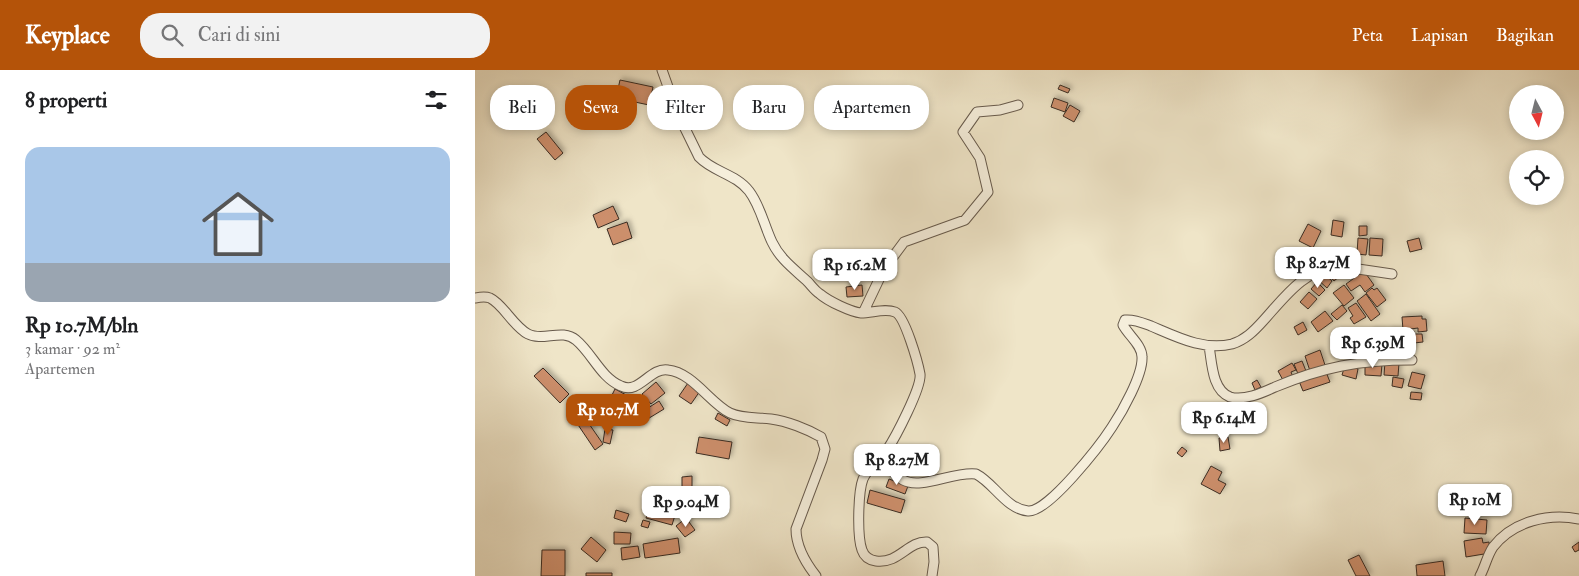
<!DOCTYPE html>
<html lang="id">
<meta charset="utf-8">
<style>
:root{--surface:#fff;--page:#f2f2f2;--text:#202124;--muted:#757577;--accent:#b45309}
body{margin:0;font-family:"IM FELL Double Pica",serif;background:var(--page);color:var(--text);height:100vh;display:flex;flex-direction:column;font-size:19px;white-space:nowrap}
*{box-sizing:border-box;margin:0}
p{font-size:16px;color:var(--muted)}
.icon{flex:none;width:28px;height:28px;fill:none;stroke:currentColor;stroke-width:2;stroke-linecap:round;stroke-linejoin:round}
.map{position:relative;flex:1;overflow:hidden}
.details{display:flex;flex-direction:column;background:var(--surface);width:475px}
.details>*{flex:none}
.hud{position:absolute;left:15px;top:15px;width:475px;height:45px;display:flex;gap:10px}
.needle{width:32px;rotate:173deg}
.controls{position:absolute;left:1034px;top:15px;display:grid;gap:10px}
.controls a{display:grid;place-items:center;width:55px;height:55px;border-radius:50%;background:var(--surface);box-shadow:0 2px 8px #0003;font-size:25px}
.price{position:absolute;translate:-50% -42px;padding:0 11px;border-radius:10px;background:#fff;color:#222;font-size:16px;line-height:32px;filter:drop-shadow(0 1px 2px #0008)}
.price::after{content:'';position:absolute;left:50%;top:30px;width:15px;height:11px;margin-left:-8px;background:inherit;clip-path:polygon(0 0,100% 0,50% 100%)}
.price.selected{background:var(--accent);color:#fff}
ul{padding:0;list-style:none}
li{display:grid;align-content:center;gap:10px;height:265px;padding:0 25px}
li span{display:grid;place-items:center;height:155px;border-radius:15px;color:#555}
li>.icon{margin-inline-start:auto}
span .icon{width:90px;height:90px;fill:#fffc;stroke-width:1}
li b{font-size:21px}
h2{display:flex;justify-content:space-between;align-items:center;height:60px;padding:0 25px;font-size:21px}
.tag{padding:0 18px;border-radius:20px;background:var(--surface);box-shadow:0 2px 8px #0003;font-size:18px;line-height:45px}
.tag.selected{background:var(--accent);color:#fff}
header{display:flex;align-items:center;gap:30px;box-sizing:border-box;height:70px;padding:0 25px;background:var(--accent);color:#fff}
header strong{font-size:24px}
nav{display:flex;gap:28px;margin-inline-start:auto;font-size:18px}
.search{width:350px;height:45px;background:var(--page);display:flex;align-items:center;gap:12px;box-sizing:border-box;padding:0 18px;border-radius:20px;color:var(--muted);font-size:19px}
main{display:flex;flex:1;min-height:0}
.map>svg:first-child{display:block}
.building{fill:#cd8f6c;stroke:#3a2c22;filter:url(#shadow)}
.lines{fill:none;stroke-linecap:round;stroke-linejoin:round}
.street-casing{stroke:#675a4c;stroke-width:11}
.street{stroke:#f5eedb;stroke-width:9}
</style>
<header>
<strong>Keyplace</strong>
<div class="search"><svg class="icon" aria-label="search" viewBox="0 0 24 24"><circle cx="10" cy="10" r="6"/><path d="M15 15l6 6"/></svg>Cari di sini</div>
<nav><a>Peta</a><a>Lapisan</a><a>Bagikan</a></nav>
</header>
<main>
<section class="details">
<h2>8 properti<svg class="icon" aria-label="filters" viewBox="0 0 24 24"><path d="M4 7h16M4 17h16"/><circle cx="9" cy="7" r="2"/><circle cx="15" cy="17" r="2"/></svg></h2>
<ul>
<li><span style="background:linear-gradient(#a9c7e8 75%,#9aa5b1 0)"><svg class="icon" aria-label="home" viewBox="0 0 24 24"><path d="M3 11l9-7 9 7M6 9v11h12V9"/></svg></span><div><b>Rp 10.7M/bln</b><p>3 kamar · 92 m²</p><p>Apartemen</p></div></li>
</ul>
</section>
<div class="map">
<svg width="1104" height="506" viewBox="0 0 1104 506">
<defs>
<filter id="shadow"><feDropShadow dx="2.5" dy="-2.5" stdDeviation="2.5" flood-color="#0004"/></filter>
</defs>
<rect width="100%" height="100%" fill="#efe5c8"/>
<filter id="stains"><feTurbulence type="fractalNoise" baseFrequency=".004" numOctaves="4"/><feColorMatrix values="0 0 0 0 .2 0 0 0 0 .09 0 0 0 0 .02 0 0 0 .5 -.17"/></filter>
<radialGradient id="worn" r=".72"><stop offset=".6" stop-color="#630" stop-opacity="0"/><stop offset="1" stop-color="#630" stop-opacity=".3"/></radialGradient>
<!-- building -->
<path class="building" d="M 145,10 L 178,17 L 174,35 L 141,28 Z
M 585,15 L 595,19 L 593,23 L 583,19 Z
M 579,28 L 593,33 L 590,42 L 576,37 Z
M 595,35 L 605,41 L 599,52 L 588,46 Z
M 71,62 L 88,83 L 80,90 L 62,69 Z
M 138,136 L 144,149 L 123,158 L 118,145 Z
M 858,150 L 869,152 L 867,167 L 856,165 Z
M 152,152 L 157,168 L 138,175 L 132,159 Z
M 833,154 L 846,161 L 838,178 L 824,171 Z
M 884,156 L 892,156 L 892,165 L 884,166 Z
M 883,168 L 893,169 L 891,185 L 882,184 Z
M 895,168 L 908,169 L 907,186 L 894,185 Z
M 944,168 L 947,179 L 935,182 L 932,171 Z
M 817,183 L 826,189 L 815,207 L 805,201 Z
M 858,197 L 865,206 L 859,211 L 851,202 Z
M 889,201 L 899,215 L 890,222 L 885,215 L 876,221 L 871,214 Z
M 847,202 L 857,211 L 852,218 L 841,208 Z
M 842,212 L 850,220 L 844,226 L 836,219 Z
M 387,215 L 388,226 L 372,227 L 371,217 Z
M 869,215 L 879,228 L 869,236 L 858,223 Z
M 897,218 L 899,220 L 902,218 L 911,230 L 902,237 L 891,223 Z
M 834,222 L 842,229 L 833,239 L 825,232 Z
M 891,224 L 905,244 L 896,251 L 882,231 Z
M 881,233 L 891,247 L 879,254 L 875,248 L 878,246 L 873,238 Z
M 867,235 L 872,241 L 862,250 L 856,244 Z
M 850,241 L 858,251 L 843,262 L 836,252 Z
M 947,246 L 947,249 L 951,249 L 952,261 L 943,262 L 943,258 L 928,260 L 927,247 Z
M 828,252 L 832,260 L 823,265 L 819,257 Z
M 913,260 L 926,260 L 926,272 L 913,273 Z
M 896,261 L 910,261 L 910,270 L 896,271 Z
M 939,261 L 939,264 L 947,264 L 948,272 L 939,273 L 939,280 L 928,281 L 927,262 Z
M 910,274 L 911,286 L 894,287 L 893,275 Z
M 926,276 L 927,284 L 914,285 L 913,277 Z
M 845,280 L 850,295 L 835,301 L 830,286 Z
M 827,291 L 831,301 L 823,304 L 819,294 Z
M 910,292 L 924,293 L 923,306 L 909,305 Z
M 817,293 L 821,300 L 816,302 L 818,307 L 809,312 L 803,301 Z
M 890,293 L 907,294 L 906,306 L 890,305 Z
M 870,295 L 883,299 L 881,309 L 867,305 Z
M 68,298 L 94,324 L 85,333 L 59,306 Z
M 851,302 L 855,312 L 828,321 L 824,311 Z
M 937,302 L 950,305 L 946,319 L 933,316 Z
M 918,307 L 929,309 L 927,318 L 917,316 Z
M 782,310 L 786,317 L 780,320 L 777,313 Z
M 181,312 L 190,323 L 176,334 L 167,324 Z
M 213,313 L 225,321 L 216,334 L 204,326 Z
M 140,319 L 155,327 L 149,340 L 133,333 Z
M 936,322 L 947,323 L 946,330 L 935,329 Z
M 184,331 L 189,339 L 166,353 L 162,345 Z
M 101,335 L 128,374 L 120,380 L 93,340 Z
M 243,343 L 255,350 L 252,356 L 240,349 Z
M 130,359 L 138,360 L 135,374 L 128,372 Z
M 224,367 L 257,372 L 254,389 L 221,383 Z
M 753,367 L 755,379 L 745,381 L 744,368 Z
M 707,377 L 712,381 L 707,387 L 702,383 Z
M 736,396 L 747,402 L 743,410 L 751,414 L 745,424 L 726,414 Z
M 217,406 L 217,417 L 207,417 L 207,407 Z
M 414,409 L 433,416 L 430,424 L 411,417 Z
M 395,420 L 430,430 L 426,443 L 392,433 Z
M 194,422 L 221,427 L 219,440 L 191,435 Z
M 175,436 L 201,442 L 197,455 L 171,448 Z
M 141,440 L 154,444 L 151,452 L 139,448 Z
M 211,448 L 220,460 L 210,467 L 201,456 Z
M 990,448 L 1012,450 L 1011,464 L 989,463 Z
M 168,450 L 175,452 L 173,458 L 166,456 Z
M 139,462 L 156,463 L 155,474 L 139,474 Z
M 116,467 L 131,480 L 122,492 L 106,479 Z
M 203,468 L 205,483 L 170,488 L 168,474 Z
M 1007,468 L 1008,473 L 1014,472 L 1015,483 L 991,487 L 989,471 Z
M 1104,472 L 1104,480 L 1100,482 L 1097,477 Z
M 163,476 L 165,487 L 147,490 L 146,478 Z
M 67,480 L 90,480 L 90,506 L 66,506 Z
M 884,485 L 895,506 L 881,506 L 873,490 Z
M 968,491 L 970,506 L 942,506 L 941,495 Z
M 111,503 L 137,503 L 137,506 L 111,506 Z"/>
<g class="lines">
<defs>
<path id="street" d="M 187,0 L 202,42 L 224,87 C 238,102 261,104 274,121 C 285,135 289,155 297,172 C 305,189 319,199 332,211 C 336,215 340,221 345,224 C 353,231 376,242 386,243 C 397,243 410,238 420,242 C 430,246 443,293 445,304 C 447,317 420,368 412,380 C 405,390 393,397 388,409 C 383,422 382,467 387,480 C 389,486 394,490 401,491 C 424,494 433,471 452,472 L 458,477 L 459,492 L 457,506
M 0,228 C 5,227 10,226 15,228 C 28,234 38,256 53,264 C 68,272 87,258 101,270 C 117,283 126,308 146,316 C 164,325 175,297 193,300 C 217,302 236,334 255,343 C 268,349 282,347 296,349 C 312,351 332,359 346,367 L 350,379 L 347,390 L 321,459 C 321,477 330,492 341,506
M 388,243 L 409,199 L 429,172 L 490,150 L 513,122 L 505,88 L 488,62 L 502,42 L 525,40 L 543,35
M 734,276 C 737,293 737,320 755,327 C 769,331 787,323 800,317 C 848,297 884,290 937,290
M 405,388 C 412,395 419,405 428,410 C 446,420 479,401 501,404 C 519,413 531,439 553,441 C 573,443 626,374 637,357 C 647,342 668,305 667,287 C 667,275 654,266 648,255 L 650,250 C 660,249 668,253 676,256 C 702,267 729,281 757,274 C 770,270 779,261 788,251 C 809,228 829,199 863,196 L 917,204
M 1005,506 C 1010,497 1012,486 1018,477 C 1038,451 1074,443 1104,449"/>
</defs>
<!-- street casing -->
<use href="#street" class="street-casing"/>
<!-- street -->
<use href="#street" class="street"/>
</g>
<rect width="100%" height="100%" filter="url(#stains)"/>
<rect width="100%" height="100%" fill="url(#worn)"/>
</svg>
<div class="controls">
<a><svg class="needle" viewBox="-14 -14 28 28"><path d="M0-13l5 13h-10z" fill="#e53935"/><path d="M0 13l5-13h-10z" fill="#757577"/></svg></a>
<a><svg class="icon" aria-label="locate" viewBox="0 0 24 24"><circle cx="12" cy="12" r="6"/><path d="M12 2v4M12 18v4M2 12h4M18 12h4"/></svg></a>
</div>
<b class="price" style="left:843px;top:219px">Rp 8.27M</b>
<b class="price" style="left:380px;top:221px">Rp 16.2M</b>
<b class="price" style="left:898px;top:299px">Rp 6.39M</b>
<b class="price selected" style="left:133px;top:366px">Rp 10.7M</b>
<b class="price" style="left:749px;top:374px">Rp 6.14M</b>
<b class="price" style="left:422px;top:416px">Rp 8.27M</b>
<b class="price" style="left:1000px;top:456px">Rp 10M</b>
<b class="price" style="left:211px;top:458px">Rp 9.04M</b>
<div class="hud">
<a class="tag">Beli</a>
<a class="tag selected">Sewa</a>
<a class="tag">Filter</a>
<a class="tag">Baru</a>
<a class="tag">Apartemen</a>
</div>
</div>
</main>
